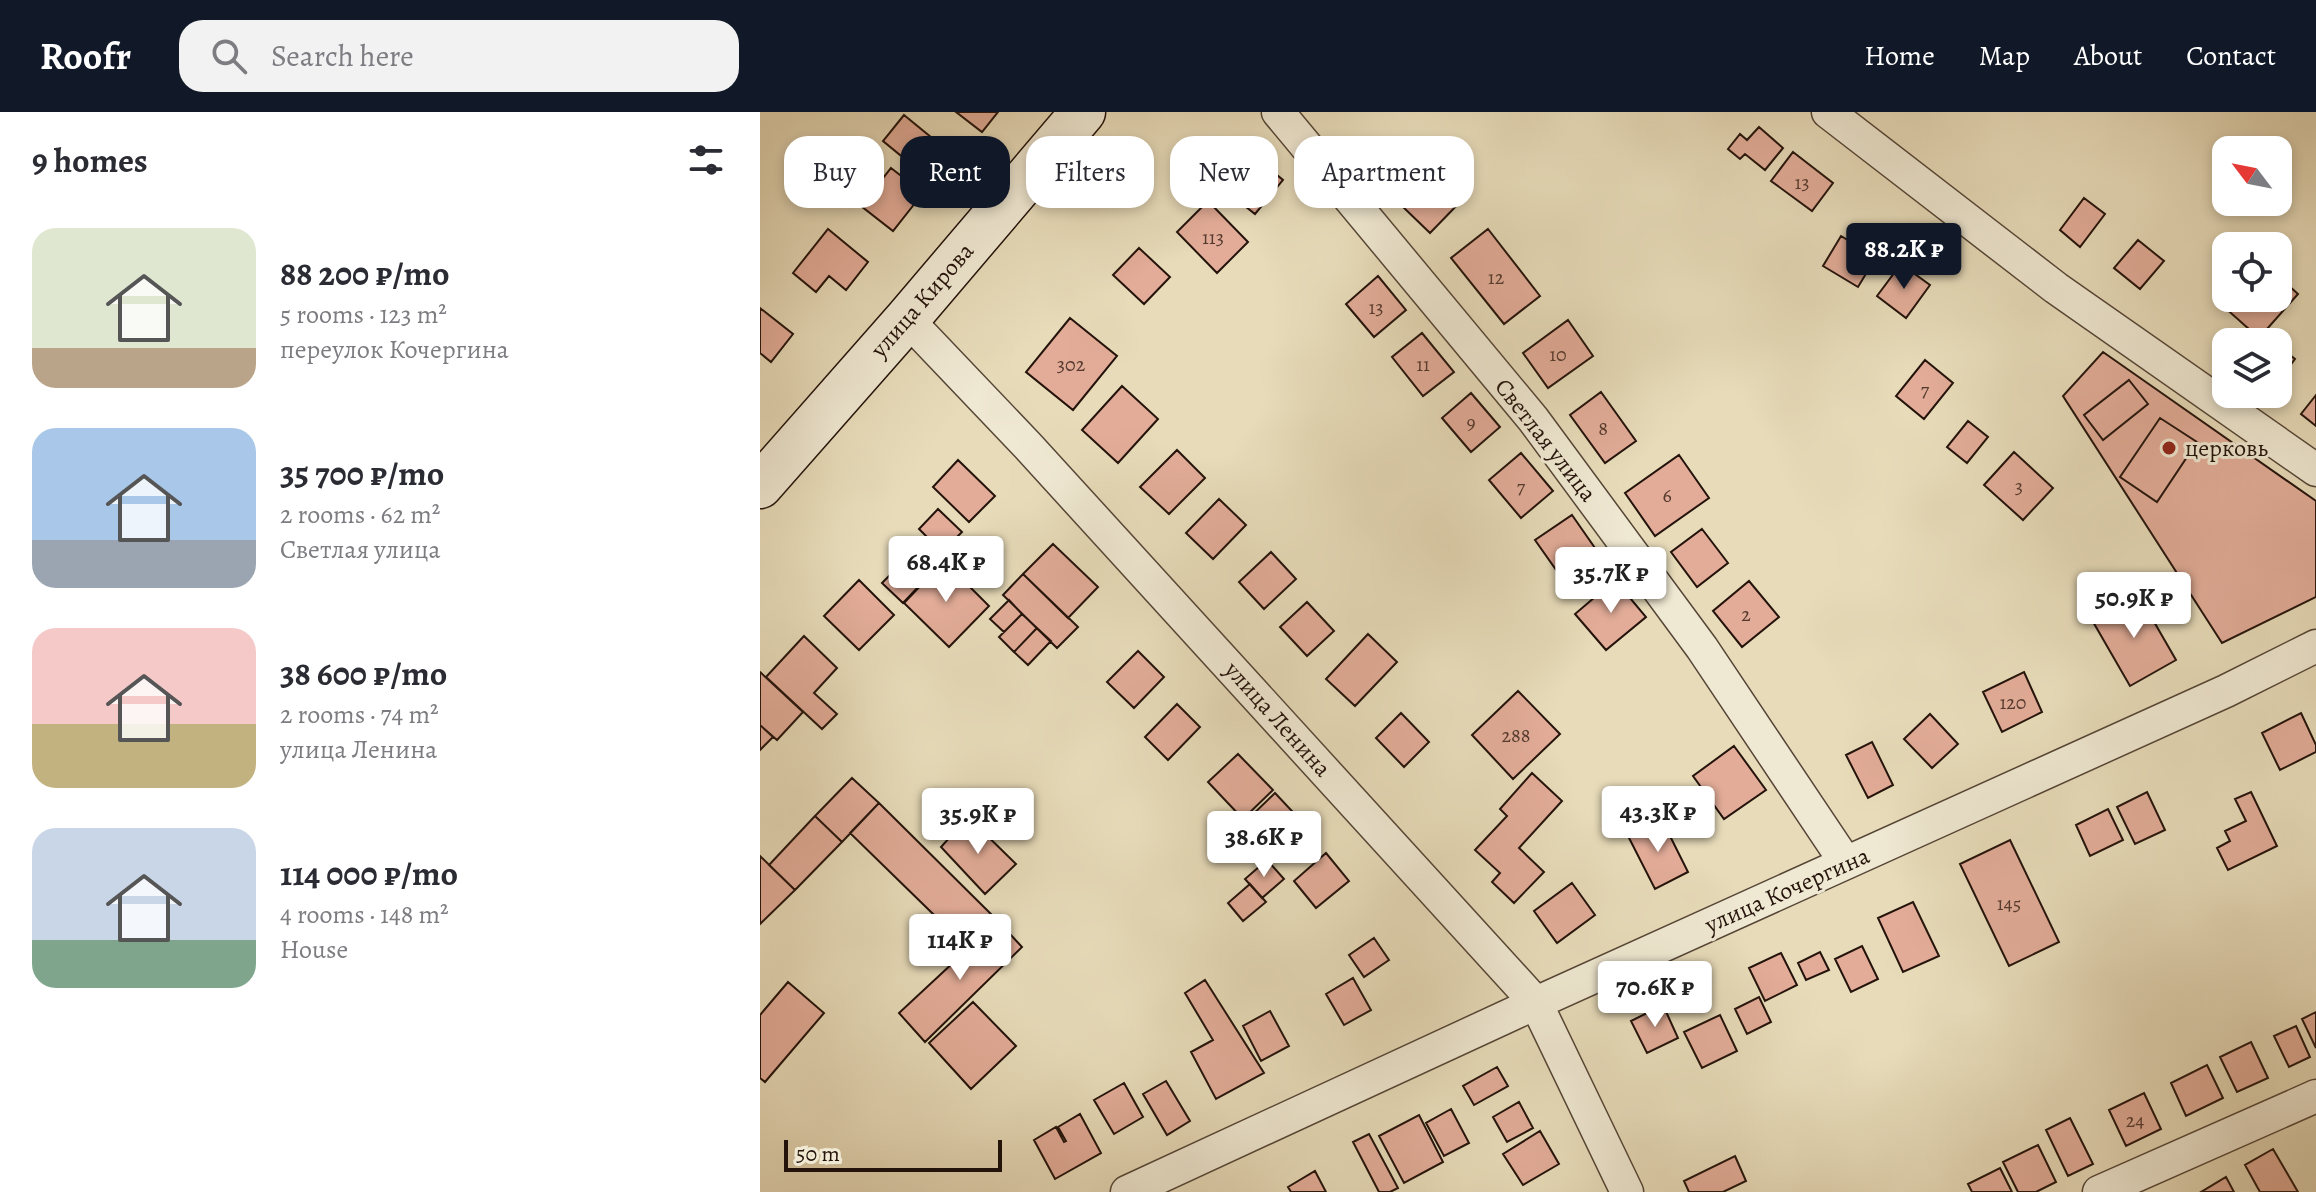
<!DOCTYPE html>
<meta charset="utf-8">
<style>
:root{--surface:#fff;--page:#f2f2f3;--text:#2b2b33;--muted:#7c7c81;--accent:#111827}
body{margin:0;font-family:Alegreya,serif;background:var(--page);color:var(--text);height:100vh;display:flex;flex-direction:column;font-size:30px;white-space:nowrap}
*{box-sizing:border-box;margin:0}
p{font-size:26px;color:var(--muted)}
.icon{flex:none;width:44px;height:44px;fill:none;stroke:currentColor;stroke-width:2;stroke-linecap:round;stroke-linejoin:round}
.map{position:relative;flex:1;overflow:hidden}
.panel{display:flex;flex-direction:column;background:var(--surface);width:760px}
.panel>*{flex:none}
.guide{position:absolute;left:24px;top:24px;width:760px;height:72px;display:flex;gap:16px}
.needle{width:52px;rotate:302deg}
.tools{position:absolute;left:1452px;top:24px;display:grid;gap:16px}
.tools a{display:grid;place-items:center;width:80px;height:80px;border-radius:16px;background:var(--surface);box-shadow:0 4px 12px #0003;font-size:40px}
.scale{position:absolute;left:24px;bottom:20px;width:218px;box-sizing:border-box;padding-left:8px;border:4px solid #24130b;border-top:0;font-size:22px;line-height:28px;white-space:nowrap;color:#24130b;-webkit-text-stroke:6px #efe8d2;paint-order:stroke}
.price{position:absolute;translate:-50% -68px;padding:0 18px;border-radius:8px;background:#fff;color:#222;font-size:26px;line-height:52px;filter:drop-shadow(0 2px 4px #0008)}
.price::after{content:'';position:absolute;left:50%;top:48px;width:24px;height:18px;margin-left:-12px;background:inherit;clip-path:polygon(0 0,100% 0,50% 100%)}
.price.current{background:var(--accent);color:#fff}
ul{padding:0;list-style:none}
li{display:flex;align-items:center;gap:24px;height:200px;padding:0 32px}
li span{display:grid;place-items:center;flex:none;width:224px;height:160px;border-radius:24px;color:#555}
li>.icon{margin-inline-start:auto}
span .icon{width:96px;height:96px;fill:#fffc;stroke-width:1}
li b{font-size:34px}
h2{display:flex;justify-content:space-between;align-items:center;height:96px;padding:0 32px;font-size:34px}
.tag{padding:0 28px;border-radius:24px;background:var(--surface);box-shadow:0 4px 12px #0003;font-size:28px;line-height:72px}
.tag.current{background:var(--accent);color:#fff}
header{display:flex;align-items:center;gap:48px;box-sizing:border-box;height:112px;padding:0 40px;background:var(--accent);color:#fff}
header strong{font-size:38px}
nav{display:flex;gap:44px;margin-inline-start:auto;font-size:28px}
.search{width:560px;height:72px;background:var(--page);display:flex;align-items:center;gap:20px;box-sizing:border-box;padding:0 28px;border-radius:24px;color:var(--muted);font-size:30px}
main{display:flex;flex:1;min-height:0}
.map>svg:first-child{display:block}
.building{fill:#e2ac98;stroke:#24130b;stroke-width:2}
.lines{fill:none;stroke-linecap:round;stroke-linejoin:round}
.street-casing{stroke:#554536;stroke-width:35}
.secondary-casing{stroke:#24130b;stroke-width:47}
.street{stroke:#efe8d2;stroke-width:32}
.secondary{stroke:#efe8d2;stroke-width:44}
.poi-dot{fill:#8f2418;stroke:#efe8d2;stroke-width:3}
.labels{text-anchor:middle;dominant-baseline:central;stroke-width:6;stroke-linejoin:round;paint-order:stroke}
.number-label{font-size:20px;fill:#54392e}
.street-label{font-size:24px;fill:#24130b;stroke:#efe8d2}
.poi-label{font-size:24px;fill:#24130b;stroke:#efe8d2;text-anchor:start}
</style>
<header>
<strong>Roofr</strong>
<div class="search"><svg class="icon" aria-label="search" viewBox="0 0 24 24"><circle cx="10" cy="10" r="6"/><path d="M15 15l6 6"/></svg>Search here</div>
<nav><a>Home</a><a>Map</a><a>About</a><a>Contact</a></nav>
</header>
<main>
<section class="panel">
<h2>9 homes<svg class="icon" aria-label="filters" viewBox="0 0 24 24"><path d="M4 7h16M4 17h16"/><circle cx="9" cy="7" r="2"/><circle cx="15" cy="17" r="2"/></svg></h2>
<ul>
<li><span style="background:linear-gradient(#dfe7d0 75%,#b9a48a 0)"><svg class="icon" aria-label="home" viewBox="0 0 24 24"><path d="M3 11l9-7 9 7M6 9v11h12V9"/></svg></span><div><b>88 200 ₽/mo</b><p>5 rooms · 123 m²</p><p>переулок Кочергина</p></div></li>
<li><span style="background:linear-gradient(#a9c7e8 70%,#9aa5b1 0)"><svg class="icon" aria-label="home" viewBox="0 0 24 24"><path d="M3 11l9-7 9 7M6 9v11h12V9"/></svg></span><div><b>35 700 ₽/mo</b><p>2 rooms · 62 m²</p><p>Светлая улица</p></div></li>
<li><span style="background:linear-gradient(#f6c9c9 60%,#c2b280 0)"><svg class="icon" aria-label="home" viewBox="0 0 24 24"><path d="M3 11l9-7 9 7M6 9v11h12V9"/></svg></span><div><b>38 600 ₽/mo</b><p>2 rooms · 74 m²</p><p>улица Ленина</p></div></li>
<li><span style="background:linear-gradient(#c9d6e8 70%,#7fa58c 0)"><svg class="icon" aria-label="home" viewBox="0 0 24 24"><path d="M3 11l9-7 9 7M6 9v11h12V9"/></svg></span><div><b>114 000 ₽/mo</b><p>4 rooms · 148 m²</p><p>House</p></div></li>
</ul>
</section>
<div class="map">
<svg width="1556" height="1080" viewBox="0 0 1556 1080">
<rect width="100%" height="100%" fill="#e7dbb9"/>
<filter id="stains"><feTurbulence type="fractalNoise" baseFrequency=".0025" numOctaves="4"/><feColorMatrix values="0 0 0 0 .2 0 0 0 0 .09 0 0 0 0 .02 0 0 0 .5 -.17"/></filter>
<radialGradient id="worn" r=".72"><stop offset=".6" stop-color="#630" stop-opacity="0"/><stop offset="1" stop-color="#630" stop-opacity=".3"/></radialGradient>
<!-- building -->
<path class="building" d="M 196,0 L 238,0 L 222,20 Z
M 144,3 L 172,26 L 151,52 L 123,29 Z
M 999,15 L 1023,36 L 1005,58 L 985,42 L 980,47 L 968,37 L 980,22 L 987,28 Z
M 474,28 L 523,68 L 495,102 L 446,63 Z
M 1033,40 L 1073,71 L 1052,99 L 1011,69 Z
M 131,56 L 163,81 L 133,119 L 101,94 Z
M 674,59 L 703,87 L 670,121 L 641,93 Z
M 1324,86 L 1345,102 L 1320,135 L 1300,118 Z
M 448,89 L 488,130 L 457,161 L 417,120 Z
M 68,117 L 108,150 L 86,178 L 69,164 L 56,180 L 33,161 Z
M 728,117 L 780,184 L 744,212 L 691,146 Z
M 1081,124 L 1116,145 L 1098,175 L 1063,154 Z
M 1378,128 L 1404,149 L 1380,177 L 1354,156 Z
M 379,136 L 410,165 L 384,192 L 353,163 Z
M 1141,152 L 1170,173 L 1146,206 L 1117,184 Z
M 618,164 L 646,198 L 614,225 L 586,192 Z
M 1518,164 L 1538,182 L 1499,226 L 1463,194 L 1470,186 L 1518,186 Z
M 0,196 L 33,222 L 11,250 L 0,241 Z
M 310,206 L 357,244 L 313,298 L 266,260 Z
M 808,208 L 833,244 L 788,276 L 763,241 Z
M 662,221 L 694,260 L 663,284 L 632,245 Z
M 1518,234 L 1535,247 L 1518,270 Z
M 1343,240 L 1556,389 L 1556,485 L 1462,531 L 1303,284 Z
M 1165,248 L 1193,271 L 1164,307 L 1136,284 Z
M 1369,268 L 1388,292 L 1343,328 L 1324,303 Z
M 362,274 L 398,307 L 358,351 L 322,318 Z
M 841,280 L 876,329 L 845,351 L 810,303 Z
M 711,281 L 740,315 L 711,340 L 682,306 Z
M 1556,283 L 1556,314 L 1541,302 Z
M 1400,306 L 1437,330 L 1397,390 L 1360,365 Z
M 1208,309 L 1228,325 L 1207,351 L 1187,335 Z
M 417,338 L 445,366 L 409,402 L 380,375 Z
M 1254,340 L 1293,376 L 1263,408 L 1224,373 Z
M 761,341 L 793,379 L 761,406 L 729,368 Z
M 919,343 L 949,386 L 895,424 L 865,381 Z
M 198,348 L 235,384 L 209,410 L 173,375 Z
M 459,387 L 486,413 L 453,447 L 426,421 Z
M 178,397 L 202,420 L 182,440 L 159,417 Z
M 812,403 L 835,436 L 799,462 L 775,428 Z
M 942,417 L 968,451 L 937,475 L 911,440 Z
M 293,432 L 338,475 L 308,506 L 263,462 Z
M 511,440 L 536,467 L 504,497 L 479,470 Z
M 184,449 L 229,494 L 189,535 L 144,491 Z
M 141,452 L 161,472 L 143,491 L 122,471 Z
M 263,462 L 318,515 L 297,536 L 243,483 Z
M 99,468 L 134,503 L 99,538 L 64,504 Z
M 855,468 L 886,505 L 846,538 L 815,502 Z
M 989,469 L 1019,505 L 982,535 L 953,499 Z
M 1378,482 L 1416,548 L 1370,574 L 1332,508 Z
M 249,488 L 262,502 L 244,520 L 230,507 Z
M 547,490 L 574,519 L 547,544 L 520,515 Z
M 262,502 L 277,516 L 254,540 L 239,525 Z
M 277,516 L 291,529 L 268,553 L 254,540 Z
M 608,522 L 637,550 L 595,594 L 566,567 Z
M 44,524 L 77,556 L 54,581 L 77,602 L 62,617 L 6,565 Z
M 378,539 L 404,565 L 374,596 L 347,570 Z
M 0,560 L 43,600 L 17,628 L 0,613 Z
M 1264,560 L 1282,600 L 1242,620 L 1223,580 Z
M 758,579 L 800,622 L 753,667 L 712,623 Z
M 417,592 L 440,615 L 408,648 L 385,625 Z
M 641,601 L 669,630 L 644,655 L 616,626 Z
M 1541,601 L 1556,633 L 1556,640 L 1520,658 L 1502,621 Z
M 1170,602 L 1198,632 L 1172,656 L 1144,627 Z
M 0,613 L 13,625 L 0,638 Z
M 1112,630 L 1133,673 L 1108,686 L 1086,643 Z
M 974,634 L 1006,678 L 964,707 L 933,664 Z
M 478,642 L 513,678 L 483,707 L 448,670 Z
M 772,661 L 802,689 L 759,736 L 784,760 L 754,791 L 732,770 L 740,761 L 715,738 L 747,704 L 740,697 Z
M 92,666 L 119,691 L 82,730 L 55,704 Z
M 1387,680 L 1405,718 L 1375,732 L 1357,695 Z
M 1491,680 L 1517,734 L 1468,758 L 1457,736 L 1470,729 L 1465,719 L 1486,709 L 1475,687 Z
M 515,681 L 545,713 L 515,742 L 485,710 Z
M 119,691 L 238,809 L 209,837 L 90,721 Z
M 1348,697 L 1363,728 L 1330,744 L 1316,713 Z
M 55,704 L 82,730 L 35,778 L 9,753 Z
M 208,705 L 256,752 L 225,782 L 181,735 Z
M 902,708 L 928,760 L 895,777 L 868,724 Z
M 1250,728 L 1299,830 L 1249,854 L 1200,752 Z
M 566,741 L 589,769 L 556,796 L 534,769 Z
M 0,744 L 35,778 L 0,812 Z
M 507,748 L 524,767 L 502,786 L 485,767 Z
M 812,771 L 835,803 L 797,831 L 774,799 Z
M 490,772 L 506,790 L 483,809 L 468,791 Z
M 1153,790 L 1179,844 L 1143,860 L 1118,806 Z
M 238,809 L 262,835 L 165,930 L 139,901 Z
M 614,826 L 629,848 L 604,865 L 589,843 Z
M 1102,834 L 1118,867 L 1091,880 L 1075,847 Z
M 1060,840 L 1069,858 L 1046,868 L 1038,851 Z
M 1021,841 L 1037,873 L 1005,889 L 989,856 Z
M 593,866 L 611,898 L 584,913 L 566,882 Z
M 445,868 L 504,961 L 456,987 L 431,940 L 453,928 L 425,881 Z
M 28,870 L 64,901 L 5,970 L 0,966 L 0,903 Z
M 999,885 L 1011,910 L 987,922 L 975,897 Z
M 213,890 L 256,934 L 211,977 L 169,931 Z
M 903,893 L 918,926 L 887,941 L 871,909 Z
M 510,899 L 529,934 L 501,949 L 483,914 Z
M 1556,900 L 1556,936 L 1542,907 Z
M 960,903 L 977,939 L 942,956 L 924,920 Z
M 1536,914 L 1550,945 L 1529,955 L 1514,924 Z
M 1491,930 L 1508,966 L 1477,980 L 1460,945 Z
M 1447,953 L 1463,986 L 1426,1004 L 1411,971 Z
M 737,955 L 748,974 L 714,993 L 703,974 Z
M 406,969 L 430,1009 L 407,1023 L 383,982 Z
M 364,971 L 383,1005 L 354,1022 L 334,988 Z
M 1384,981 L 1401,1017 L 1366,1034 L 1349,998 Z
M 759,990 L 773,1016 L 747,1030 L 733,1005 Z
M 691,997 L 709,1031 L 684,1044 L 666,1011 Z
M 320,1002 L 341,1041 L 295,1067 L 274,1028 L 296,1015 L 304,1030 L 306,1029 L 298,1015 Z
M 659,1003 L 683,1050 L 644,1071 L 619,1024 Z
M 1310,1006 L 1333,1052 L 1308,1064 L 1286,1018 Z
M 780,1019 L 799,1052 L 763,1073 L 743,1042 Z
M 609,1022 L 638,1076 L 630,1080 L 619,1080 L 593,1030 Z
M 1278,1033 L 1296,1070 L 1276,1080 L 1258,1080 L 1243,1050 Z
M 1513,1037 L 1538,1080 L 1500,1080 L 1485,1053 Z
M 975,1044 L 986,1069 L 963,1080 L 929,1080 L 924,1069 Z
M 1240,1056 L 1252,1080 L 1212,1080 L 1208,1072 Z
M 555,1059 L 566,1080 L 531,1080 L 528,1075 Z
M 1466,1065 L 1474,1080 L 1441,1080 Z"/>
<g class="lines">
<defs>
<path id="street" d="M 518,0 L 773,307 L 942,536 L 1086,751
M 1068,0 L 1296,176 L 1556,358
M 147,207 L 268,334 L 776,891 L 867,1080
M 367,1080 L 776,891 L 1466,579 L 1556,534
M 1339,1080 L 1556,984"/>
<path id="secondary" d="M 0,374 L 147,207 L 323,0"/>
</defs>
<!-- street casing -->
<use href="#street" class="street-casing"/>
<!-- secondary casing -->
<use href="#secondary" class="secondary-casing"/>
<!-- street -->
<use href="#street" class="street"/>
<!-- secondary -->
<use href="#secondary" class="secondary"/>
</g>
<!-- markers -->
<circle class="poi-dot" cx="1409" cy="336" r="8"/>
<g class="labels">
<!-- number labels -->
<g class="number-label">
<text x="1042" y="70">13</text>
<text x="453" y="125">113</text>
<text x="736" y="165">12</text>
<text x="616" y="195">13</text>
<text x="798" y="242">10</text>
<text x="311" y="252">302</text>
<text x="663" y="252">11</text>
<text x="1165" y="277">7</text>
<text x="711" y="310">9</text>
<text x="843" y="316">8</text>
<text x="761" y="374">7</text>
<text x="1259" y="374">3</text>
<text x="907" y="383">6</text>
<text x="986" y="502">2</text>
<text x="1253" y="590">120</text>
<text x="756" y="623">288</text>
<text x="1249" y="791">145</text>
<text x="1375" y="1008">24</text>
</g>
<!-- street labels -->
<g class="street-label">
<text transform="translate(162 188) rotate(-49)">улица Кирова</text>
<text transform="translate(786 328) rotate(52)">Светлая улица</text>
<text transform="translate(518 607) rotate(48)">улица Ленина</text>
<text transform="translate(1027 778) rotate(-24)">улица Кочергина</text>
</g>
<!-- poi labels -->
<g class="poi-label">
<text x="1425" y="336">церковь</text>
</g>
</g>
<rect width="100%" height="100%" filter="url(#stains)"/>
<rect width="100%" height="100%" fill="url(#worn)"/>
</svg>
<div class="tools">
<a><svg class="needle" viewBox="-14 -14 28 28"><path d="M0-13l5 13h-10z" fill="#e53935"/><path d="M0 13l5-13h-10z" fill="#7c7c81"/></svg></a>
<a><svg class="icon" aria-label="locate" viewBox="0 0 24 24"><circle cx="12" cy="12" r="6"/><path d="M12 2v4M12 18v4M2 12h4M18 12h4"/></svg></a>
<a><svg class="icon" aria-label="layers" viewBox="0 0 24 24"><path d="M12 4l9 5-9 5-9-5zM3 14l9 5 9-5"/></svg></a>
</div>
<div class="scale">50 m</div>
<b class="price current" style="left:1144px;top:179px">88.2K ₽</b>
<b class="price" style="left:186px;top:492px">68.4K ₽</b>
<b class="price" style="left:851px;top:503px">35.7K ₽</b>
<b class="price" style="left:1374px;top:528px">50.9K ₽</b>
<b class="price" style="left:898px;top:742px">43.3K ₽</b>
<b class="price" style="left:218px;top:744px">35.9K ₽</b>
<b class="price" style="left:504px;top:767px">38.6K ₽</b>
<b class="price" style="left:200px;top:870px">114K ₽</b>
<b class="price" style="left:895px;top:917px">70.6K ₽</b>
<div class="guide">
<a class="tag">Buy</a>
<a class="tag current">Rent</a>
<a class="tag">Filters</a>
<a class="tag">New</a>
<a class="tag">Apartment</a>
</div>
</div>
</main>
